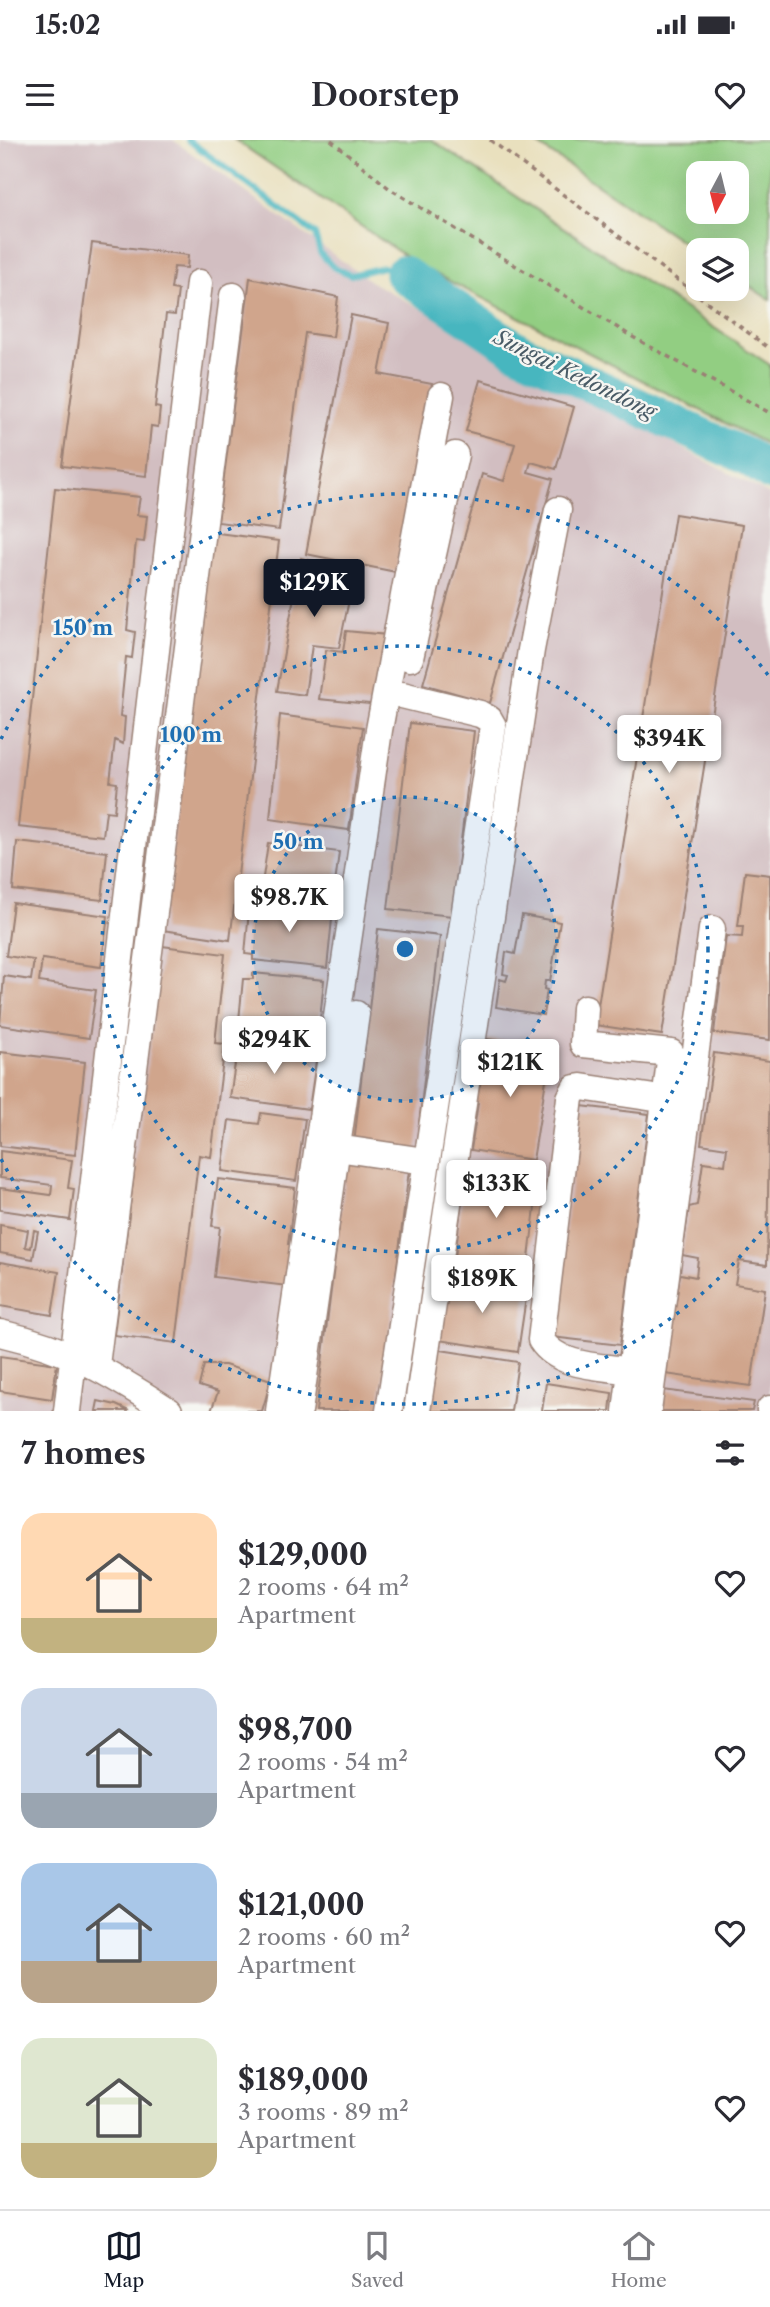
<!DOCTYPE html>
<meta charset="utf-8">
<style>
:root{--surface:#fff;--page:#f2f2f3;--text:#2b2b33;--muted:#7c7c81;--line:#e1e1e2;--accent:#111827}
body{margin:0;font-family:"Libre Caslon Text",serif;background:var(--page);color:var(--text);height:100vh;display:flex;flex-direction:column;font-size:26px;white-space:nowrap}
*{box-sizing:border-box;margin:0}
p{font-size:23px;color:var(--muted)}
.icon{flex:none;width:38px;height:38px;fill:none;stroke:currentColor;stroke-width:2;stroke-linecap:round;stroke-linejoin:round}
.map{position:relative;height:1271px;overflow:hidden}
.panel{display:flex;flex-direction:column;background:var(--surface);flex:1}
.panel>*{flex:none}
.needle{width:46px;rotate:187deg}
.controls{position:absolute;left:686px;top:21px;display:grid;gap:14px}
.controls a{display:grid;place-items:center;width:63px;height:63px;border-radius:14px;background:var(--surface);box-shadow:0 7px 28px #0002;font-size:35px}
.price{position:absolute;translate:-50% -60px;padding:0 16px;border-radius:7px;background:#fff;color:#222;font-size:23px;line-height:46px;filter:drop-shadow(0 2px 4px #0008)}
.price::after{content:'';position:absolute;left:50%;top:42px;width:21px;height:16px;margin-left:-10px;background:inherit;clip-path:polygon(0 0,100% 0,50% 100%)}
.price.on{background:var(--accent);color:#fff}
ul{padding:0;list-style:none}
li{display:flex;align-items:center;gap:21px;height:175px;padding:0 21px}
li span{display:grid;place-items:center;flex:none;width:196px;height:140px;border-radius:21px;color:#555}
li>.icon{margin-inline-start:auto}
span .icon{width:84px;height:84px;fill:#fffc;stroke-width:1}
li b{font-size:30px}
h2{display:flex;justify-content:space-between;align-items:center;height:84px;padding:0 21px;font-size:30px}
.status{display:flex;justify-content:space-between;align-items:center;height:49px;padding:0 35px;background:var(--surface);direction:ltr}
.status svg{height:19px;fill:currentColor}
header{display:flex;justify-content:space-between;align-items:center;height:91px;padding:0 21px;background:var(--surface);font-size:32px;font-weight:600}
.menu{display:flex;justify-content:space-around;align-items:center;height:98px;border-top:2px solid var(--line);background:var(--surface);font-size:19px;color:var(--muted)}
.menu a{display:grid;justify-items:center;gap:4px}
.menu .on{color:var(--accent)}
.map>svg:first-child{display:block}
.industrial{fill:#d2bec1}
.green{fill:#92ce82;stroke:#6e7656;stroke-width:2;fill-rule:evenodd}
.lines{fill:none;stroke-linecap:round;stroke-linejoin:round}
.stream{stroke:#47b6bf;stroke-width:6}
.river{stroke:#47b6bf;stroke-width:37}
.building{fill:#d0a58c}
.minor-casing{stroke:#9a8074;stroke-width:29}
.path{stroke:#9a8074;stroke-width:3.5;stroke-dasharray:5 5;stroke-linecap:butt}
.minor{stroke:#fff;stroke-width:26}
.ring{fill:none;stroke:#1f6fb2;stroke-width:3.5;stroke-dasharray:3.5 7}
.labels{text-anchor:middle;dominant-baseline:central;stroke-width:5;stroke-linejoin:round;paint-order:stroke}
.water-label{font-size:21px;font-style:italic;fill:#495b66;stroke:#f6f6f2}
.centre{fill:#1f6fb2;stroke:#f6f6f2;stroke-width:3.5}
.ring-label{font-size:21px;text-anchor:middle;font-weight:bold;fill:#1f6fb2;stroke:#f6f6f2;stroke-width:5;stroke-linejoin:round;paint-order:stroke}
</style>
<div class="status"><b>15:02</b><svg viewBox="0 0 49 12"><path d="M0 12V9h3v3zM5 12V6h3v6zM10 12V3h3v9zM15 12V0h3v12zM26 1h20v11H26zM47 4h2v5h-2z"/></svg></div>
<header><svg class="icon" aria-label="menu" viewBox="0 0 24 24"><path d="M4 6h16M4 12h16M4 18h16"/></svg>Doorstep<svg class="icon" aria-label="heart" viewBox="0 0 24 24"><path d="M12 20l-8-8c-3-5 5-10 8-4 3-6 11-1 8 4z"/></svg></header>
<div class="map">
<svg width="770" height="1271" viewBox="0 0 770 1271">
<rect width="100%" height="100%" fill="#f6f6f2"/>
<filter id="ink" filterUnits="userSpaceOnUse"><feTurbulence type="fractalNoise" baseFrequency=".0143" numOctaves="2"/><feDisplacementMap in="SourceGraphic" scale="14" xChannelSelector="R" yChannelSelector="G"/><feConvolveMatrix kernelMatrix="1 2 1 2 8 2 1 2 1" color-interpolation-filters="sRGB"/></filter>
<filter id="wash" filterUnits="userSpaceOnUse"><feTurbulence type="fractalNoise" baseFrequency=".00686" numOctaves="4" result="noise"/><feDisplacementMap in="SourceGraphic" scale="28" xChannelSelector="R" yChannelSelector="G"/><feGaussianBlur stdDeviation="1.57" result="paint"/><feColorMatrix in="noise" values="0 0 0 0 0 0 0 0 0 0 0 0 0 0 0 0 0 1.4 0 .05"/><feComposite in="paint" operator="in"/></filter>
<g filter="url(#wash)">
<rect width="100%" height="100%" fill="#e9e0be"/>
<!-- industrial -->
<path class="industrial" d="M 0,0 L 173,0 L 373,143 L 770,355 L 770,1271 L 0,1271 Z"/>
<!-- green -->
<path class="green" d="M 235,0 L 432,0 L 770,225 L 770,306 L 418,125 Z
M 531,0 L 770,0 L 770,160 L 737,138 L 737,110 L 698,112 ZM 698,33 L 737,33 L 737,72 L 698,72 Z"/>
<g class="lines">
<!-- stream -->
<path class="stream" d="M 188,0 L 315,94 L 320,113 L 333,127 L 351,135 L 383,127 L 403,134"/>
<!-- river -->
<path class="river" d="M 403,134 L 517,210 L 749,318 L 770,332"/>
</g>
<g id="blocks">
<!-- building -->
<path class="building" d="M 92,103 L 188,115 L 187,128 L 174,127 L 171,149 L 178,150 L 175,175 L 166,174 L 155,267 L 160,268 L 158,287 L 151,286 L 146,336 L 62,326 Z
M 250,138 L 338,157 L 333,197 L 305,193 L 279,390 L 218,382 Z
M 351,175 L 389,183 L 379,234 L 432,244 L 396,432 L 306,414 Z
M 480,240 L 574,267 L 556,329 L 531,322 L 528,332 L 553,339 L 490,563 L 423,544 L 482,334 L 504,341 L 515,304 L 466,291 Z
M 55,348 L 140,357 L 137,375 L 147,376 L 144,402 L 136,401 L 127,490 L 135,492 L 132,518 L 126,517 L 120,576 L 125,577 L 123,604 L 115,600 L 110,642 L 117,643 L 114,672 L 106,671 L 103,696 L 18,687 Z
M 675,374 L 742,385 L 662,895 L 595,885 Z
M 210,392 L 279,401 L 230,800 L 162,790 Z
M 301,418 L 355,431 L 339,508 L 312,505 L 305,555 L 277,551 Z
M 346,491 L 387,495 L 379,565 L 319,559 L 326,510 L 343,512 Z
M 280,575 L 363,587 L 349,690 L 270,679 Z
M 410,583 L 474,591 L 452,776 L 388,769 Z
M 17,702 L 107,712 L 102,760 L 13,750 Z
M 268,703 L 339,712 L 333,760 L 261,751 Z
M 745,732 L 770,735 L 770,900 L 714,893 L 726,796 L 742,797 L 743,786 L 738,786 Z
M 250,760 L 333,769 L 327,828 L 253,820 L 253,815 L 245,814 Z
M 13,763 L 108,776 L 101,827 L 42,819 L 39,842 L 96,850 L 89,898 L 0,885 L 4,836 L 31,840 L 34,820 L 6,816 Z
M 522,775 L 560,782 L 550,841 L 545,841 L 544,849 L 547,850 L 543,875 L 496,867 L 500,839 L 506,841 L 508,835 L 503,834 L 506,812 L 515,814 Z
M 378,789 L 440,796 L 416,1011 L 354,1004 Z
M 162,806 L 225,814 L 215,903 L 225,904 L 211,1017 L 199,1015 L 176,1203 L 114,1195 Z
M 253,833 L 324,840 L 318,899 L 238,891 L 243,839 L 253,839 Z
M 487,899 L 551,909 L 533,1020 L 471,1010 L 478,963 L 471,962 L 474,944 L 480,945 Z
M 244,904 L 317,914 L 309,969 L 230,958 L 237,910 L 243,911 Z
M 0,912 L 85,922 L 75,1015 L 0,1006 Z
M 714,913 L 770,921 L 767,1125 L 739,1121 L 735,1144 L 765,1149 L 751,1246 L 665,1234 L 680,1134 L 696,1137 L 698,1118 L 682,1115 L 689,1067 L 697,1065 L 703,1022 L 725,1025 L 727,1008 L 701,1004 Z
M 581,966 L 649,974 L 620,1205 L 552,1197 Z
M 261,973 L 305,979 L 296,1041 L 222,1031 L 229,980 L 259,984 Z
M 0,1011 L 72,1020 L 68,1048 L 74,1049 L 70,1080 L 0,1070 L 0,1048 L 51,1055 L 52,1045 L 0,1038 Z
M 347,1022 L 409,1030 L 379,1271 L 316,1271 Z
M 466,1024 L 539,1033 L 527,1135 L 454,1127 Z
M 218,1039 L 295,1048 L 288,1104 L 293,1104 L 287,1146 L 214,1137 L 220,1087 L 212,1086 Z
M 0,1085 L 28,1090 L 25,1107 L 31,1108 L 34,1090 L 38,1091 L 33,1119 L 0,1113 Z
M 0,1122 L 59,1132 L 52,1175 L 0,1166 Z
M 446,1139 L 527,1151 L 518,1212 L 438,1200 Z
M 434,1209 L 518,1222 L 511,1271 L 424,1271 Z
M 0,1216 L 57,1224 L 52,1259 L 0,1251 Z
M 204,1225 L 225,1225 L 271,1240 L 262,1271 L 211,1271 L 218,1252 L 199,1246 Z
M 546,1243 L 612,1253 L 610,1271 L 542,1271 Z
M 663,1250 L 754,1262 L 752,1271 L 660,1271 Z
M 98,1261 L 116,1265 L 129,1271 L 96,1271 Z"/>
</g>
</g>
<g filter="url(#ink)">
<use href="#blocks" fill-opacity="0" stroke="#9a8074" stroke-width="2"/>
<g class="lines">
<defs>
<path id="minor" d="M 410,518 L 455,315
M 585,868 L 583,904 L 671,913 L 626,1271
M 337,1008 L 425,1021
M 0,1193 C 73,1210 108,1232 169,1271
M 96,1225 L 233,156
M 632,1231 C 602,1226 559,1228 541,1200 L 570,958 L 575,948 L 581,947 L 668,960
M 67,1271 L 199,143
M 279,1271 L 379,590 L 441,256
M 299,1271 L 356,874
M 389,1271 L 493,586 L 489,579 L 480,574 L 402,555
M 417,1271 L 531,510 L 558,370
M 648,1271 L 712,789
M 770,1271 L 770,1269"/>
</defs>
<!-- minor casing -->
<use href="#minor" class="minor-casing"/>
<!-- path -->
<path class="path" d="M 331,0 L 390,49 L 631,196 L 770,273
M 490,0 L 770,209"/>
<!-- minor -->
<use href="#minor" class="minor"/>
</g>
</g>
<!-- distance rings -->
<circle cx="405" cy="809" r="152" fill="#1f6fb2" fill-opacity=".12"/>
<g class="ring">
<circle cx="405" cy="809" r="152"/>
<circle cx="405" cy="809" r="303"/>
<path d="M768 1083A455 455 0 0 1 1 1019M1 599A455 455 0 0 1 768 535"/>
</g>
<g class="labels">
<!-- water labels -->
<g class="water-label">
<text transform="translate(575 234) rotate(26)">Sungai Kedondong</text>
</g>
</g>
<circle cx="405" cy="809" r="10" class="centre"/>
<g class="ring-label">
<text x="83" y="495">150 m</text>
<text x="191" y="602">100 m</text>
<text x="298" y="709">50 m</text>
</g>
</svg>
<div class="controls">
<a><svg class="needle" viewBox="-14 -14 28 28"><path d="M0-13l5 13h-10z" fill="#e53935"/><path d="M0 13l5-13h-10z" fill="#7c7c81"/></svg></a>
<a><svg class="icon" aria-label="layers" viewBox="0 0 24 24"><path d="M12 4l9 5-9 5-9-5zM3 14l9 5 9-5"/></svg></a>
</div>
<b class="price on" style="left:314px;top:479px">$129K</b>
<b class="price" style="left:669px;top:635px">$394K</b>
<b class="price" style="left:289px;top:794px">$98.7K</b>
<b class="price" style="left:274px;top:936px">$294K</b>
<b class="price" style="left:510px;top:959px">$121K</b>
<b class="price" style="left:496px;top:1080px">$133K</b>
<b class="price" style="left:482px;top:1175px">$189K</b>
</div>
<section class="panel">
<h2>7 homes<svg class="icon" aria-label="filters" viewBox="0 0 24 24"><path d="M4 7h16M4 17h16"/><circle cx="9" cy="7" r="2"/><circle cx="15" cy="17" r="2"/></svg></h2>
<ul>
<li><span style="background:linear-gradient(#ffd9b3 75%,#c2b280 0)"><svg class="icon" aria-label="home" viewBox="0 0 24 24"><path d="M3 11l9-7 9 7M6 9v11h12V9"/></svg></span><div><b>$129,000</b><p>2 rooms · 64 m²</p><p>Apartment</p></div><svg class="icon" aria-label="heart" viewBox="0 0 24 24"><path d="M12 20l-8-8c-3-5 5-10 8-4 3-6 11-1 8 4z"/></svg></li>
<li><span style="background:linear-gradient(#c9d6e8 75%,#9aa5b1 0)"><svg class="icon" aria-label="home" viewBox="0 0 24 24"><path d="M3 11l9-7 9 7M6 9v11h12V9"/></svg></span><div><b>$98,700</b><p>2 rooms · 54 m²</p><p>Apartment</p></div><svg class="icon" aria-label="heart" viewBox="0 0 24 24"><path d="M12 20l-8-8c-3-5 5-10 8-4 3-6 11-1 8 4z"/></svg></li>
<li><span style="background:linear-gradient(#a9c7e8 70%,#b9a48a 0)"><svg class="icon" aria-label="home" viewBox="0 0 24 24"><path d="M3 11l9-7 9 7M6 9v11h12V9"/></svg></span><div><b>$121,000</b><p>2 rooms · 60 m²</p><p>Apartment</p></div><svg class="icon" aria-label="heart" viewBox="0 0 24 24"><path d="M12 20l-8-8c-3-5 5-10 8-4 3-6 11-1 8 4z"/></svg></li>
<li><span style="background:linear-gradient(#dfe7d0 75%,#c2b280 0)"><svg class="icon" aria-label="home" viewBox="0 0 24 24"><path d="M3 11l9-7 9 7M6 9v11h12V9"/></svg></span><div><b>$189,000</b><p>3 rooms · 89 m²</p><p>Apartment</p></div><svg class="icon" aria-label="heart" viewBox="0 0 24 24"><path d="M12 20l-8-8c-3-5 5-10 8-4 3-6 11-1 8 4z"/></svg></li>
</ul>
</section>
<nav class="menu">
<a class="on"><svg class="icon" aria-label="map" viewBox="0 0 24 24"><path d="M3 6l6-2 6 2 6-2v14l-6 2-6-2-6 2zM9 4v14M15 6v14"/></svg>Map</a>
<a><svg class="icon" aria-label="saved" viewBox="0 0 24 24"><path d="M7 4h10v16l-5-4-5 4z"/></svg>Saved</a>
<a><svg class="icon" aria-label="home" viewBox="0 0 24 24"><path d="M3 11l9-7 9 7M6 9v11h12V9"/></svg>Home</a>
</nav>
